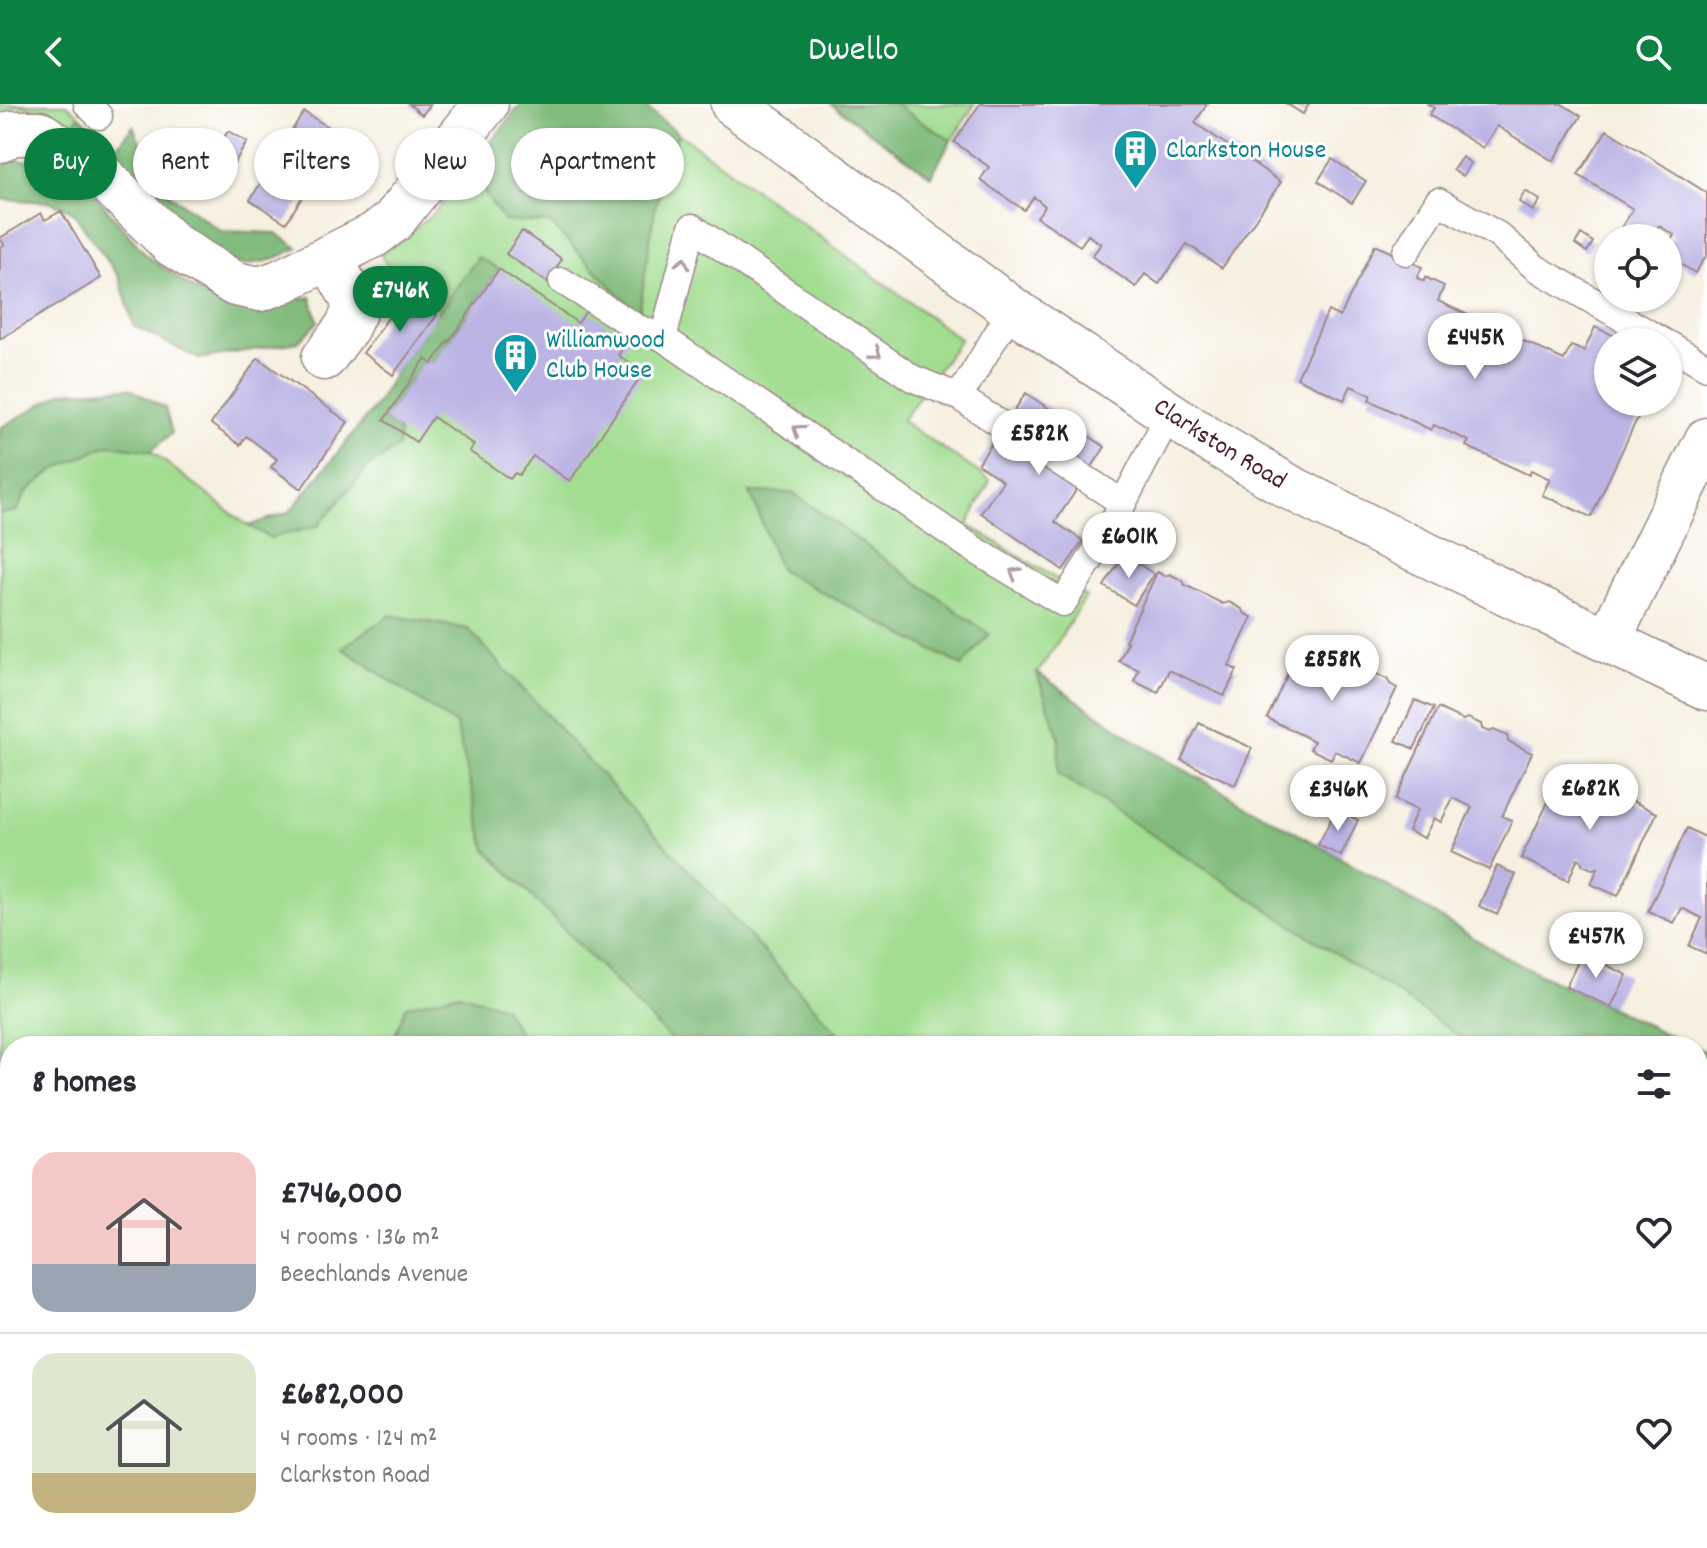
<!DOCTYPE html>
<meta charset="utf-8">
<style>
:root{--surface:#fff;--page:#f2f2f3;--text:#2b2b33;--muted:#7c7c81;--line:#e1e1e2;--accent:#0b8043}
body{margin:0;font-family:Dekko,sans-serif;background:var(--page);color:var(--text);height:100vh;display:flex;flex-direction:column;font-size:30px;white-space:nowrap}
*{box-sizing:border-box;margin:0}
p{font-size:26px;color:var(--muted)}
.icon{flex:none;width:44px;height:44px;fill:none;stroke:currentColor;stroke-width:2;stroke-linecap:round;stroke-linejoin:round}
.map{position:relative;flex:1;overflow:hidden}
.sheet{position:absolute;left:0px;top:932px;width:1708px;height:512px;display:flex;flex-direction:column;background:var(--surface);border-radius:32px 32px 0 0;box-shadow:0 2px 6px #0004}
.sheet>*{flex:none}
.guide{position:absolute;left:24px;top:24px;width:800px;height:72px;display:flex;gap:16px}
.controls{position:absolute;left:1594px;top:120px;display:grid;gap:16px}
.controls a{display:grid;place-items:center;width:88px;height:88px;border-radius:50%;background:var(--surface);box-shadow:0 2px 6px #0004;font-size:40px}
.price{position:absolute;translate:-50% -68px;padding:0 18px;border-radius:28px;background:#fff;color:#222;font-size:26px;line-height:52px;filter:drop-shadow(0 2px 4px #0008)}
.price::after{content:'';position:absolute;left:50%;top:48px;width:24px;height:18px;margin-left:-12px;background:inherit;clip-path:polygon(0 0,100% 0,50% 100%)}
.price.active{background:var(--accent);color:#fff}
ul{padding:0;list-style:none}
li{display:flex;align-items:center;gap:24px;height:200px;padding:0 32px}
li+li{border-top:2px solid var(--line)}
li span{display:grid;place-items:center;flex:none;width:224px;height:160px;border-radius:24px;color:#555}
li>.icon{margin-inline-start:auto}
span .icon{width:96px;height:96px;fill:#fffc;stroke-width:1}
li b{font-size:34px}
h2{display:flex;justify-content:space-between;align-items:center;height:96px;padding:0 32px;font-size:34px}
.pill{padding:0 28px;border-radius:36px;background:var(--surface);box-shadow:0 2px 6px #0004;font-size:28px;line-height:72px}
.pill.active{background:var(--accent);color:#fff}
header{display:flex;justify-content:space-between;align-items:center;height:104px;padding:0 32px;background:var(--accent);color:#fff;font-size:36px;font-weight:600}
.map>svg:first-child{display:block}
.green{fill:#a2dd91;stroke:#767e5e;stroke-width:2}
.forest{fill:#81bc7b;stroke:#666e53;stroke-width:2}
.building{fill:#bbb4e5}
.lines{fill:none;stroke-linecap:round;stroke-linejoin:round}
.lane-casing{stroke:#a08886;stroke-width:29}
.street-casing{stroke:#a08886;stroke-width:47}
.secondary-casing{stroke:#a08886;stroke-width:47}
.lane{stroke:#fff;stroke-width:26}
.street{stroke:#fff;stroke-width:44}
.secondary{stroke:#fff;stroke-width:44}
.oneway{stroke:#ae9aa0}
.labels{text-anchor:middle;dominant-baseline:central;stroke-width:6;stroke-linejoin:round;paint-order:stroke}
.culture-label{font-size:26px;fill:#0d838f;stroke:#fff;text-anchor:start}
.street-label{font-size:26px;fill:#4a1f2b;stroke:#fff}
</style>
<header><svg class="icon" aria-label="back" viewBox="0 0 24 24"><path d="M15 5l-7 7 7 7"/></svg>Dwello<svg class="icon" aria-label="search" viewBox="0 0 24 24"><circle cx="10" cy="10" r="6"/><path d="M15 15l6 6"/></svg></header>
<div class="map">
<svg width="1707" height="1444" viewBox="0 0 1707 1444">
<rect width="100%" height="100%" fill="#fff"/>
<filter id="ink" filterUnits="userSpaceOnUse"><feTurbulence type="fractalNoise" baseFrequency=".0125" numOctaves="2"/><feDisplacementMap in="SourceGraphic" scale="16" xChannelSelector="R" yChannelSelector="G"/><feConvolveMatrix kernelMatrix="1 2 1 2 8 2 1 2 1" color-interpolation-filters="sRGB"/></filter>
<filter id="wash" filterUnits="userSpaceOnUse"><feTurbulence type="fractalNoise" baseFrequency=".006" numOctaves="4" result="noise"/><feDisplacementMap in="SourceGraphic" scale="32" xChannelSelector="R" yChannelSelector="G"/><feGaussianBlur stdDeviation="1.8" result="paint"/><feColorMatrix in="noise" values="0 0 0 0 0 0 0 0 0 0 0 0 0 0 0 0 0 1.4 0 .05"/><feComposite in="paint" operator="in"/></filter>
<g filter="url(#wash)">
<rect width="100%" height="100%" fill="#f6f0e0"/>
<!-- green -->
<path class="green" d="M 0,0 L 67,0 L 79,11 L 70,27 L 45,8 L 18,1 L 0,10 Z
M 831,0 L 975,0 L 943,49 L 931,72 Z
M 678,29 L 960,235 L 902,317 L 990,376 L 968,421 L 1086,493 L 1038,569 L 1149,646 L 1339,753 L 1512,857 L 1691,942 L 10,942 L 10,1434 L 1698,1434 L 1698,945 L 1707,950 L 1707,1444 L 0,1444 L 0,368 L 100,324 L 151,347 L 248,422 L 290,408 L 377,301 L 393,271 L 436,212 L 406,189 L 380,150 L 410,129 L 437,106 L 469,66 L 482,85 L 549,118 Z"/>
<!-- forest -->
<path class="forest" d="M 521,0 L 641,0 L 678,29 L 655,103 L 639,211 L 550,119 L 504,117 L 469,66 Z
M 831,0 L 894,0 L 951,36 L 931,72 Z
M 79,11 L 115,46 L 133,22 L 161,84 L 221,127 L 276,129 L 298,144 L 271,156 L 243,161 L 223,155 L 70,27 Z
M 13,56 L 48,57 L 80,73 L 146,151 L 195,186 L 246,204 L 311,193 L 318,218 L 298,238 L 199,255 L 134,222 L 119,173 L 72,107 L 51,98 L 0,95 L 0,65 Z
M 478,153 L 499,165 L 449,238 L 448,238 L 432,260 L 425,256 L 384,316 L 399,327 L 398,343 L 368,363 L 318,422 L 271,434 L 248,422 L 290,408 L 377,300 L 393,271 Z
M 129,284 L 165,304 L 172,329 L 151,347 L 108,341 L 54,366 L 26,388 L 17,407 L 0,410 L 0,324 L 63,288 Z
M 750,388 L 793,389 L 989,530 L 962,562 L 780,466 Z
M 390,511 L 468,525 L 837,928 L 799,942 L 677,942 L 486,745 L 456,621 L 342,544 Z
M 1037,569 L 1149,646 L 1339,753 L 1512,857 L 1691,942 L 1474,942 L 1392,886 L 1058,670 L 1059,634 Z
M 460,889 L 504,903 L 526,942 L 393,942 L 392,940 L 406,902 Z
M 1698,945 L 1707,949 L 1707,1102 L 1698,1096 Z
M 10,1417 L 10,1434 L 270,1434 L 256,1444 L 0,1444 L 0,1424 Z
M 1146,1434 L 1262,1434 L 1273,1444 L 1138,1444 Z"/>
<g id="blocks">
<!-- building -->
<path class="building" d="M 409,0 L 431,0 L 422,11 Z
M 980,0 L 1207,0 L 1195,19 L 1281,78 L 1222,164 L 1187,140 L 1159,180 L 1145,170 L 1136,183 L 1092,152 L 1101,140 L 1088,131 L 1080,142 L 1037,113 L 1045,102 L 1034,93 L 1024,106 L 980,76 L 989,63 L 954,38 Z
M 1287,0 L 1309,0 L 1303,10 Z
M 1428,0 L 1562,0 L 1581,12 L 1553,57 L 1497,22 L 1483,44 L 1429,11 L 1434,4 Z
M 304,8 L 341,31 L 329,50 L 292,26 Z
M 1607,26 L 1707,89 L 1707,151 L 1695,169 L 1668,152 L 1668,141 L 1674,131 L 1659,122 L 1652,134 L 1630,134 L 1619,127 L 1633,105 L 1578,71 Z
M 228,27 L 247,38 L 224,76 L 205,65 Z
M 292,30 L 327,53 L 286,119 L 250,96 Z
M 1462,53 L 1471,59 L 1463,72 L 1453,66 Z
M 1332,55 L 1366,77 L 1352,99 L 1318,77 Z
M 1525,87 L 1540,96 L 1533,107 L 1519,98 Z
M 61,107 L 101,174 L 0,235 L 0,143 L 4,141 L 0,134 L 41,109 L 45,116 Z
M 522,127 L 562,155 L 547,178 L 506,150 Z
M 1581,130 L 1593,138 L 1587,148 L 1575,140 Z
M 1375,141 L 1422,163 L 1417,174 L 1424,177 L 1425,173 L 1444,182 L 1438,197 L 1564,256 L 1571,242 L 1584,247 L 1595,223 L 1628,238 L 1608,238 L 1608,298 L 1645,298 L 1591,413 L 1542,391 L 1550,375 L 1531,366 L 1529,371 L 1466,342 L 1469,337 L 1434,321 L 1431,326 L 1369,296 L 1371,291 L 1351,282 L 1344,296 L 1297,274 L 1328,207 L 1340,213 Z
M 499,165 L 578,219 L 586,207 L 629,235 L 618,251 L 643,269 L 570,377 L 533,352 L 519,371 L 515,369 L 510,375 L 469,347 L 474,341 L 433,313 L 416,338 L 384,316 L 425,255 L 432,260 L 448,237 L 449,238 Z
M 406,189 L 437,211 L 393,271 L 363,249 Z
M 258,254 L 348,318 L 301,385 L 271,363 L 277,355 L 246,332 L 240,341 L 211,320 Z
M 1026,289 L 1105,343 L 1055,418 L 1083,437 L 1063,466 L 981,409 L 1003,377 L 978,360 Z
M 1124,451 L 1154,470 L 1134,501 L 1104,482 Z
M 1157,468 L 1165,472 L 1170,470 L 1183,477 L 1185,481 L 1223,500 L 1229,498 L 1242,505 L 1245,510 L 1252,513 L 1229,562 L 1237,566 L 1224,592 L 1169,566 L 1158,589 L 1134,577 L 1139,566 L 1119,557 L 1128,538 L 1125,537 Z
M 1302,539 L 1310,542 L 1314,541 L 1328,547 L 1330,552 L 1368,570 L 1374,569 L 1387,575 L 1390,580 L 1397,584 L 1361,659 L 1335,647 L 1331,655 L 1310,645 L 1314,637 L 1267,614 Z
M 1415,596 L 1434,604 L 1414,645 L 1396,637 Z
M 1438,604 L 1463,616 L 1468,614 L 1481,620 L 1482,625 L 1489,628 L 1494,626 L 1507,632 L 1508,637 L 1532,649 L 1502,712 L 1512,717 L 1489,766 L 1451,748 L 1472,703 L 1453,694 L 1441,718 L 1434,714 L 1424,734 L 1408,727 L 1417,706 L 1395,696 Z
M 1199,619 L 1252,644 L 1235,681 L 1181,656 Z
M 1564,665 L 1588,676 L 1594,674 L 1606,680 L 1607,685 L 1614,688 L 1619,687 L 1632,693 L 1634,698 L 1657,709 L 1618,792 L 1591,780 L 1598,764 L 1592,765 L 1583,761 L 1580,755 L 1578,754 L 1568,777 L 1521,754 Z
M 1336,705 L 1358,716 L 1341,752 L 1318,741 Z
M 1687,724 L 1707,734 L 1707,850 L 1689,842 L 1702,814 L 1682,804 L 1674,819 L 1648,807 Z
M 1497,762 L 1516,771 L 1497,811 L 1479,802 Z
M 1582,849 L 1627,871 L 1611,903 L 1566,883 Z"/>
</g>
</g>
<g filter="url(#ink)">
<use href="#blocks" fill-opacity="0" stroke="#a08886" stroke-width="2"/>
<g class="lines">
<defs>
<path id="lane" d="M 87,0 L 99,12
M 1406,148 L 1438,97 L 1498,131 L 1536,164 L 1664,238
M 562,177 L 636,223 L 663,234 L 975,446 L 1063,499 L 1110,424 L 1170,309
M 663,234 L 692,123 L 912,274 L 959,293 L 1012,205
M 1668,240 L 1707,263
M 959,293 L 1123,399"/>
<path id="street" d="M 0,36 L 12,29 L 39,29 L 100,70 L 173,141 L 235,180 L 260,185 L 280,178 L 374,131 L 393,117 L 486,0
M 324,254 L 347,223 L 355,206 L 351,192 L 329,153
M 1608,537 L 1707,336"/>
<g id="secondary">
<path id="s1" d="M 733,0 L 1012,205 L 1203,332 L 1289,383 L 1383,430 L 1707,584"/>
</g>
</defs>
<!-- lane casing -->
<use href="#lane" class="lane-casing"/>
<!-- street casing -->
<use href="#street" class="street-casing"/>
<!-- secondary casing -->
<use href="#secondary" class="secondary-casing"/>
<!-- lane -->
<use href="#lane" class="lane"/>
<!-- street -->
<use href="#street" class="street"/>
<!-- secondary -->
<use href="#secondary" class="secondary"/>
</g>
<!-- one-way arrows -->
<defs><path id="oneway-chevron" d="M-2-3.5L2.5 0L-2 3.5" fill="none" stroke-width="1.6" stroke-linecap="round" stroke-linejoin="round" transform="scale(2)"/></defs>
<g class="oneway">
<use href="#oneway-chevron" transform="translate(683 159) rotate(-75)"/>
<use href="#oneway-chevron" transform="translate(876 249) rotate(35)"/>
<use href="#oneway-chevron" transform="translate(798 326) rotate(-146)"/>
<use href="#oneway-chevron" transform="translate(1015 469) rotate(-149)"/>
</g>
</g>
<!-- icons -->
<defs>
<symbol id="building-pin" viewBox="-11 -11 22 30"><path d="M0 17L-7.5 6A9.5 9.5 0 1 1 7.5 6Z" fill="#0f9aa8" stroke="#fff"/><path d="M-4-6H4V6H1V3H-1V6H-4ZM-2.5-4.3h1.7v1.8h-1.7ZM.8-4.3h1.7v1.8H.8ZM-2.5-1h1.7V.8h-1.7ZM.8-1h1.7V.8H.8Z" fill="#fff"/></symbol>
</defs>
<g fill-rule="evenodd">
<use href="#building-pin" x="1110" y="22" width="51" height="69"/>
<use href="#building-pin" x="490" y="226" width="51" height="69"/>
</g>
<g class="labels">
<!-- culture labels -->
<g class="culture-label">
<text x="1166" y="47">Clarkston House</text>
<text x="546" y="237">Williamwood<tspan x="546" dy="30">Club House</tspan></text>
</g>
<!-- street labels -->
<g class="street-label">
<text stroke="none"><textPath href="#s1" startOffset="594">Clarkston Road</textPath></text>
</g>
</g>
</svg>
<div class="controls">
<a><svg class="icon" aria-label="locate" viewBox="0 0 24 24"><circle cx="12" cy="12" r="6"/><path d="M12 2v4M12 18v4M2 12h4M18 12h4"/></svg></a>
<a><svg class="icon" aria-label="layers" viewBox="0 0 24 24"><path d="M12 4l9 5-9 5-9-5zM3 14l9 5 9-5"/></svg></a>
</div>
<b class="price active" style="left:400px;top:230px">£746K</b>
<b class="price" style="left:1475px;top:277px">£445K</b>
<b class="price" style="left:1039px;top:373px">£582K</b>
<b class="price" style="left:1129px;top:476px">£601K</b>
<b class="price" style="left:1332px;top:599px">£858K</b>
<b class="price" style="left:1590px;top:728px">£682K</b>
<b class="price" style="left:1338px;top:729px">£346K</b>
<b class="price" style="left:1596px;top:876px">£457K</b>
<div class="guide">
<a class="pill active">Buy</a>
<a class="pill">Rent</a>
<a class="pill">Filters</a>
<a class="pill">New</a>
<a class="pill">Apartment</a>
</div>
<section class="sheet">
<h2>8 homes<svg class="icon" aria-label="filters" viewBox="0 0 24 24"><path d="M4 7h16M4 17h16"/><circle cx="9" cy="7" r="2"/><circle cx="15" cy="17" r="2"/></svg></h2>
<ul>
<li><span style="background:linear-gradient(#f6c9c9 70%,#9aa5b1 0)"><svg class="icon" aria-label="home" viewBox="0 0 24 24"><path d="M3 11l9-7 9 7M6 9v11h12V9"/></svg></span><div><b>£746,000</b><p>4 rooms · 136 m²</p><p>Beechlands Avenue</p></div><svg class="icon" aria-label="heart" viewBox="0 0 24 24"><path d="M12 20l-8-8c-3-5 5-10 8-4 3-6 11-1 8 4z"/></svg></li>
<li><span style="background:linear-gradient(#dfe7d0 75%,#c2b280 0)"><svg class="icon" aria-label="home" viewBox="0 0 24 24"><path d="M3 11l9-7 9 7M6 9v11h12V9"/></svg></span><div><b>£682,000</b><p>4 rooms · 124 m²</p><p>Clarkston Road</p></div><svg class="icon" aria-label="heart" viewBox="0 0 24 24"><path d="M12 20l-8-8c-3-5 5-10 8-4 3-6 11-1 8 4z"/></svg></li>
</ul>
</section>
</div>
